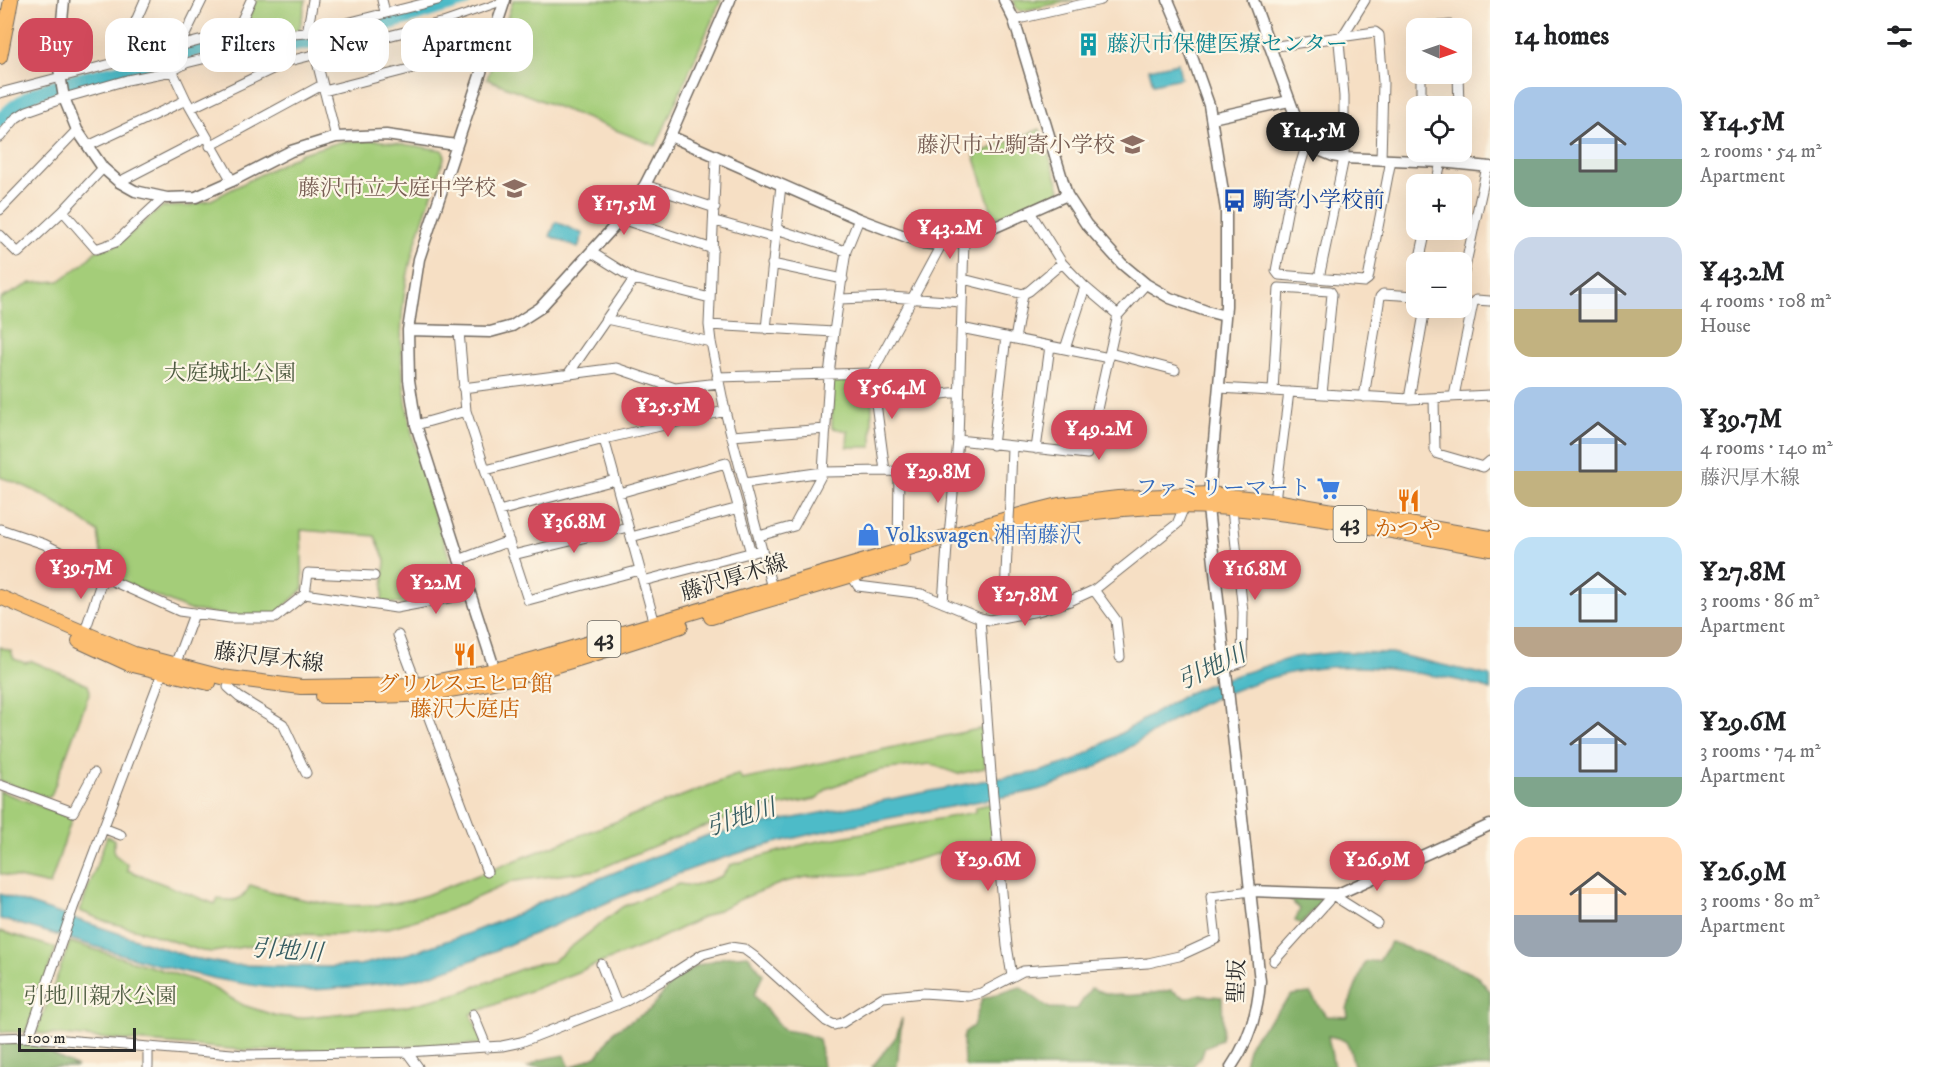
<!DOCTYPE html>
<meta charset="utf-8">
<style>
:root{--surface:#fff;--page:#f6f6f6;--text:#202124;--muted:#757577;--accent:#d1495b}
body{margin:0;font-family:"IM FELL DW Pica","Noto Serif JP",serif;background:var(--page);color:var(--text);height:100vh;display:flex;flex-direction:column;font-size:22px;white-space:nowrap}
*{box-sizing:border-box;margin:0}
p{font-size:20px;color:var(--muted)}
.icon{flex:none;width:33px;height:33px;fill:none;stroke:currentColor;stroke-width:2;stroke-linecap:round;stroke-linejoin:round}
.map{position:relative;flex:1;overflow:hidden}
.sheet{display:flex;flex-direction:column;background:var(--surface);width:450px}
.sheet>*{flex:none}
.banner{position:absolute;left:18px;top:18px;width:570px;height:54px;display:flex;gap:12px}
.needle{width:39px;rotate:92deg}
.buttons{position:absolute;left:1406px;top:18px;display:grid;gap:12px}
.buttons a{display:grid;place-items:center;width:66px;height:66px;border-radius:12px;background:var(--surface);box-shadow:0 6px 24px #0002;font-size:30px}
.scale{position:absolute;left:18px;bottom:15px;width:118px;box-sizing:border-box;padding-left:6px;border:3px solid #2b2b2b;border-top:0;font-size:16px;line-height:21px;white-space:nowrap;color:#2b2b2b;-webkit-text-stroke:4px #fcf5e5;paint-order:stroke}
.price{position:absolute;translate:-50% -51px;padding:0 14px;border-radius:21px;background:var(--accent);color:#fff;font-size:20px;line-height:39px;filter:drop-shadow(0 2px 3px #0008)}
.price::after{content:'';position:absolute;left:50%;top:36px;width:18px;height:14px;margin-left:-9px;background:inherit;clip-path:polygon(0 0,100% 0,50% 100%)}
.price.on{background:#222;color:#fff}
ul{padding:0;list-style:none}
li{display:flex;align-items:center;gap:18px;height:150px;padding:0 24px}
li span{display:grid;place-items:center;flex:none;width:168px;height:120px;border-radius:18px;color:#555}
li>.icon{margin-inline-start:auto}
span .icon{width:72px;height:72px;fill:#fffc;stroke-width:1}
li b{font-size:26px}
h2{display:flex;justify-content:space-between;align-items:center;height:72px;padding:0 24px;font-size:26px}
.chip{padding:0 21px;border-radius:18px;background:var(--surface);box-shadow:0 6px 24px #0002;font-size:21px;line-height:54px}
.chip.on{background:var(--accent);color:#fff}
main{display:flex;flex:1;min-height:0}
.map>svg:first-child{display:block}
.green{fill:#a4cd79;stroke:#687c52;stroke-width:1.5}
.forest{fill:#83b069;stroke:#576e4a;stroke-width:1.5}
.water{fill:#4ebbc8;stroke:#3c737a;stroke-width:1.5}
.lines{fill:none;stroke-linecap:round;stroke-linejoin:round}
.river{stroke:#4ebbc8;stroke-width:14}
.pedestrian-casing{stroke:#726a61;stroke-width:9}
.minor-casing{stroke:#726a61;stroke-width:11}
.tertiary-casing{stroke:#726a61;stroke-width:13}
.primary-casing{stroke:#726a61;stroke-width:16}
.pedestrian{stroke:#fff;stroke-width:7}
.minor{stroke:#fff;stroke-width:9}
.tertiary{stroke:#fff;stroke-width:10}
.primary{stroke:#fcbd6f;stroke-width:14}
.minor-bridge-casing{stroke:#726a61;stroke-width:11;stroke-linecap:butt}
.minor-bridge{stroke:#fff;stroke-width:9}
.labels{text-anchor:middle;dominant-baseline:central;stroke-width:4.5;stroke-linejoin:round;paint-order:stroke}
.shield{fill:#fcf5e5;stroke:#6a6863;stroke-width:1.5}
.shield-label{font-size:21px;font-weight:bold;fill:#2b2b2b}
.culture-label{font-size:22px;fill:#0d838f;stroke:#fcf5e5;text-anchor:start}
.education-label{font-size:22px;fill:#785e54;stroke:#fcf5e5;text-anchor:end}
.transit-label{font-size:22px;fill:#164399;stroke:#fcf5e5;text-anchor:start}
.park-label{font-size:22px;fill:#4f5c42;stroke:#fcf5e5}
.shop-label{font-size:22px;fill:#366cbe;stroke:#fcf5e5;text-anchor:end}
.food-label{font-size:22px;fill:#c56008;stroke:#fcf5e5}
.street-label{font-size:22px;fill:#2b2b2b;stroke:#fcf5e5}
.water-label{font-size:24px;font-style:italic;fill:#375d62;stroke:#fcf5e5}
</style>
<main>
<div class="map">
<svg width="1490" height="1067" viewBox="0 0 1490 1067">
<rect width="100%" height="100%" fill="#fcf5e5"/>
<filter id="ink" filterUnits="userSpaceOnUse"><feTurbulence type="fractalNoise" baseFrequency=".0167" numOctaves="2"/><feDisplacementMap in="SourceGraphic" scale="12" xChannelSelector="R" yChannelSelector="G"/><feConvolveMatrix kernelMatrix="1 2 1 2 8 2 1 2 1" color-interpolation-filters="sRGB"/></filter>
<filter id="wash" filterUnits="userSpaceOnUse"><feTurbulence type="fractalNoise" baseFrequency=".008" numOctaves="4" result="noise"/><feDisplacementMap in="SourceGraphic" scale="24" xChannelSelector="R" yChannelSelector="G"/><feGaussianBlur stdDeviation="1.35" result="paint"/><feColorMatrix in="noise" values="0 0 0 0 0 0 0 0 0 0 0 0 0 0 0 0 0 1.4 0 .05"/><feComposite in="paint" operator="in"/></filter>
<g filter="url(#wash)">
<rect width="100%" height="100%" fill="#f6dfc4"/>
<!-- green -->
<path class="green" d="M 256,0 L 306,0 L 299,31 L 245,33 L 244,29 Z
M 513,0 L 721,0 L 656,146 L 487,79 Z
M 1013,0 L 1074,0 L 1021,11 L 1017,9 Z
M 1040,129 L 1060,189 L 1057,196 L 994,218 L 974,155 Z
M 375,140 L 442,150 L 445,155 C 432,196 415,236 407,278 C 386,386 426,490 461,591 L 459,594 L 402,604 L 382,602 L 385,560 L 375,536 L 301,530 L 303,589 L 275,615 L 233,616 L 189,610 L 104,574 L 98,532 C 65,507 40,490 0,477 L 0,299 L 31,283 L 59,281 L 83,264 L 96,251 L 117,245 L 162,207 L 189,206 L 211,200 L 302,153 L 340,142 Z
M 867,380 L 872,402 L 872,447 L 847,447 L 848,431 L 832,428 L 832,385 L 835,381 Z
M 0,647 L 11,651 L 14,659 L 25,663 L 32,661 L 88,685 L 90,691 L 51,796 L 47,798 L 0,781 Z
M 983,728 L 985,768 L 958,774 L 930,764 L 880,770 L 828,788 L 817,799 L 762,809 L 727,819 L 673,838 L 597,870 L 514,881 L 446,911 L 385,929 L 358,933 L 336,935 L 290,934 L 255,945 L 213,952 L 202,951 L 142,931 L 107,922 L 80,911 L 107,836 L 114,839 L 114,854 L 128,865 L 127,870 L 215,904 L 218,898 C 234,903 244,900 250,885 C 308,904 367,915 426,895 L 739,774 L 742,780 Z
M 0,791 L 72,818 L 50,885 L 0,874 Z
M 990,804 L 993,839 L 863,874 L 807,877 L 784,882 L 741,899 L 646,945 L 471,1014 L 483,1044 L 284,1051 L 244,1050 L 36,1033 L 70,942 L 204,983 L 243,1005 L 277,1016 L 297,1018 L 404,1007 L 459,993 L 534,964 L 552,962 L 622,907 L 679,884 L 694,886 L 722,876 L 730,865 L 809,843 L 976,812 L 976,807 Z
M 0,931 L 56,948 L 26,1032 L 0,1032 Z"/>
<!-- forest -->
<path class="forest" d="M 1286,897 L 1303,897 L 1323,899 L 1301,924 L 1295,921 L 1300,909 Z
M 1391,942 L 1476,975 L 1490,991 L 1490,1067 L 1354,1067 C 1348,1045 1353,1040 1328,1036 L 1334,1067 L 1243,1067 L 1250,1042 L 1292,995 L 1310,993 L 1326,1016 L 1348,1017 L 1347,1009 L 1365,962 L 1379,961 Z
M 748,955 L 763,974 L 754,995 L 783,1030 L 802,1033 L 819,1039 L 823,1067 L 572,1067 L 598,1055 L 615,1030 L 650,1010 L 671,983 L 696,966 L 725,957 Z
M 1020,987 L 1049,1008 L 1077,1009 L 1091,988 C 1115,1000 1146,995 1171,990 L 1185,998 L 1198,995 L 1222,997 L 1223,1027 L 1221,1040 L 1205,1047 L 1202,1056 L 1192,1067 L 967,1067 L 964,1064 L 963,1039 L 965,1032 L 973,1026 L 982,999 Z
M 902,1018 L 897,1067 L 872,1067 L 896,1037 Z
M 0,1042 L 35,1045 L 77,1067 L 0,1067 Z
M 564,1055 L 570,1067 L 528,1067 L 540,1060 Z"/>
<!-- water -->
<path class="water" d="M 1178,63 L 1181,78 L 1153,84 L 1149,69 Z
M 556,222 L 583,234 L 578,248 L 550,236 Z
M 1340,652 L 1391,653 L 1490,676 L 1490,690 C 1471,682 1450,678 1429,675 C 1354,661 1301,663 1230,692 C 1218,697 1205,702 1194,708 C 1148,734 1107,766 1057,784 C 1028,795 996,797 965,804 C 891,818 815,830 743,852 C 668,874 596,908 524,938 C 491,952 457,968 422,977 C 405,982 385,983 367,985 C 347,987 325,990 305,990 C 199,986 101,945 0,919 L 0,894 L 193,958 L 231,965 L 328,967 L 360,965 L 411,953 L 467,934 L 520,913 L 543,901 L 708,835 L 982,781 L 1039,772 L 1076,760 L 1188,693 L 1212,683 L 1294,657 Z"/>
<g class="lines">
<!-- river -->
<path class="river" d="M 0,121 C 28,85 83,79 125,69 C 154,61 184,54 214,46 C 240,42 266,48 292,45 C 351,39 408,16 465,0"/>
</g>
</g>
<g filter="url(#ink)">
<g class="lines">
<defs>
<path id="pedestrian" d="M 440,23 L 504,1"/>
<path id="minor" d="M 382,0 L 385,12
M 1014,20 L 1101,0
M 1419,28 L 1450,25 L 1454,28
M 307,33 L 313,0
M 235,35 L 251,0
M 180,45 L 202,0
M 1270,47 L 1375,32 L 1379,35 L 1383,82 L 1381,160
M 162,49 L 186,100 L 232,181
M 315,54 L 336,137
M 118,62 L 145,0
M 1421,74 L 1421,106
M 1458,74 L 1459,106
M 0,93 L 218,36 L 278,35 L 307,33 L 438,0
M 191,108 L 289,61
M 0,137 L 16,118 L 27,111 L 64,98 L 127,80 L 172,71 L 186,63 L 223,54 L 284,55 L 289,61 L 440,23 L 448,59 L 324,91
M 1308,140 L 1289,202 L 1276,271 L 1279,275 L 1364,282 L 1368,279 L 1391,160
M 88,146 L 186,100
M 210,146 L 322,85
M 716,156 L 709,325 L 711,342 L 725,411 L 772,588
M 1419,161 L 1420,152
M 1458,163 L 1458,152
M 119,182 L 206,137
M 1436,184 L 1441,162
M 645,185 L 715,208
M 0,210 L 77,130
M 63,211 L 96,249 L 116,242 L 163,198
M 1030,212 L 1062,263 L 1085,287 L 1118,315
M 621,219 L 713,249
M 715,221 L 775,238
M 776,229 L 846,251
M 0,235 L 18,253 L 63,211 L 103,168
M 591,252 L 634,279 L 710,298
M 1419,262 L 1426,230
M 772,264 L 843,279
M 1416,276 L 1416,281
M 1319,278 L 1344,158 L 1344,96 L 1339,42 L 1365,0
M 963,279 L 1023,294 L 1029,291 L 1062,263
M 1461,286 L 1487,167
M 840,299 L 890,297 L 962,302
M 606,319 L 711,342
M 709,325 L 834,332
M 961,328 L 1109,358
M 766,329 L 781,185
M 459,332 L 466,411 L 528,600 L 640,570
M 1015,339 L 1023,294
M 1065,349 L 1085,287
M 1110,353 L 1175,370
M 569,373 L 634,279
M 717,377 L 872,373
M 463,388 L 616,368 L 675,388 L 719,383
M 1219,388 L 1409,399 L 1490,395
M 1273,391 L 1279,288 L 1330,291 L 1332,294 L 1322,394
M 1454,396 L 1473,303 L 1476,300 L 1490,301
M 1364,397 L 1380,297 L 1383,294 L 1416,296
M 1434,398 L 1435,450 L 1438,454 L 1483,467 L 1490,461
M 1409,399 L 1425,308
M 876,402 L 959,392
M 416,425 L 466,411
M 732,436 L 826,429
M 604,439 L 655,624
M 958,440 L 1087,454 L 1118,315 L 1146,284
M 993,445 L 1006,337
M 1036,449 L 1050,346
M 486,470 L 604,439 L 725,411
M 885,471 L 872,373 L 941,245
M 745,483 L 823,472 L 885,471 L 954,474
M 619,493 L 726,463 L 751,553
M 1275,501 L 1289,392
M 1010,503 L 1012,447
M 499,511 L 615,480
M 0,529 L 44,544 L 104,574 L 110,580 L 179,611 L 230,618 L 275,618 L 305,594 L 396,608 L 470,594
M 759,536 L 794,526 L 823,472 L 829,375 L 834,332 L 846,251 L 859,219
M 949,536 L 958,440 L 964,241
M 631,537 L 739,508
M 898,552 L 899,472
M 513,555 L 628,527
M 459,560 L 509,541
M 849,571 L 858,586 L 922,594 L 980,618 L 990,620 L 1038,611 L 1070,601 L 1094,590 L 1177,524 L 1184,507
M 643,581 L 757,551
M 1094,590 L 1116,620 L 1120,657
M 305,594 L 308,573 L 374,576
M 943,603 L 947,546
M 1004,617 L 1007,551
M 980,618 L 991,774 L 1007,946 L 1012,976
M 84,634 L 104,574
M 398,635 L 417,685
M 175,665 L 194,614
M 1226,668 L 1242,662 L 1243,612 L 1232,509
M 228,687 L 239,697 L 283,724 L 306,773
M 420,694 L 487,872
M 0,785 L 73,812 L 94,773
M 103,828 L 121,835
M 1274,961 L 1328,901 L 1331,894 L 1377,923
M 601,964 L 617,1005
M 473,1014 L 487,1048
M 29,1037 L 73,908 L 164,668
M 0,1038 L 29,1037 L 244,1055 L 407,1052 L 502,1046 L 521,1042 L 626,1001 L 661,981 L 703,954 L 730,947 L 744,949 L 755,957 L 826,1021 L 834,1025 L 842,1023 L 883,997 L 923,993 L 968,996 L 981,993 L 1023,971 L 1148,963 L 1179,956 L 1216,939 L 1211,896 L 1251,891
M 148,1048 L 148,1067
M 407,1052 L 418,1067"/>
<path id="tertiary" d="M 64,0 L 58,63 L 64,98 L 77,130 L 103,168 L 119,182 L 135,191 L 167,198 L 196,197 L 232,181 L 291,151 L 336,137 L 386,135 L 456,145
M 1004,0 L 1014,20 L 1067,195 L 1086,224 L 1122,264 L 1146,284 L 1170,298 L 1206,311 L 1225,316
M 1168,0 L 1191,54 L 1209,105 L 1226,210 L 1226,306 L 1208,508 L 1260,981 C 1258,1013 1249,1041 1231,1067
M 1253,0 L 1299,126 L 1308,140 L 1321,151 L 1333,156 L 1344,158 L 1441,162 L 1490,167
M 1212,118 L 1289,101
M 670,136 L 859,219 L 923,243 L 941,245 L 964,241 L 1067,195
M 408,330 L 490,332 L 512,326 L 540,308 L 621,219 L 645,185 L 670,136 L 730,0
M 497,677 L 416,425 L 409,380 L 408,330 L 419,259 L 505,0
M 1251,891 L 1338,894 L 1490,825"/>
<path id="primary" d="M 0,57 L 11,0
M 996,532 C 1078,509 1167,501 1252,510 C 1332,518 1411,535 1490,549
M 0,597 L 134,654 L 222,677 L 301,687 L 417,685 L 495,670 L 535,659 L 1027,513 L 1059,505 L 1118,498 L 1209,494 L 1275,501 L 1490,538
M 711,617 L 903,560
M 79,641 L 129,664 L 209,683
M 323,696 C 355,696 387,697 419,694 C 510,685 595,653 681,626"/>
</defs>
<!-- pedestrian casing -->
<use href="#pedestrian" class="pedestrian-casing"/>
<!-- minor casing -->
<use href="#minor" class="minor-casing"/>
<!-- tertiary casing -->
<use href="#tertiary" class="tertiary-casing"/>
<!-- primary casing -->
<use href="#primary" class="primary-casing"/>
<!-- pedestrian -->
<use href="#pedestrian" class="pedestrian"/>
<!-- minor -->
<use href="#minor" class="minor"/>
<!-- tertiary -->
<use href="#tertiary" class="tertiary"/>
<!-- primary -->
<use href="#primary" class="primary"/>
<defs>
<path id="minor-bridge" d="M 1007,551 L 1010,503"/>
</defs>
<!-- minor-bridge casing -->
<use href="#minor-bridge" class="minor-bridge-casing"/>
<!-- minor-bridge -->
<use href="#minor-bridge" class="minor-bridge"/>
</g>
</g>
<!-- icons -->
<defs>
<symbol id="building-bare" viewBox="-9 -9 18 18"><path d="M-4-6H4V6H1V3H-1V6H-4ZM-2.5-4.3h1.7v1.8h-1.7ZM.8-4.3h1.7v1.8H.8ZM-2.5-1h1.7V.8h-1.7ZM.8-1h1.7V.8H.8Z" fill="#0f9aa8" stroke="#fcf5e5" stroke-width="2.5" paint-order="stroke"/></symbol>
<symbol id="school-bare" viewBox="-9 -9 18 18"><path d="M0-5L7-2L0 1L-7-2ZM-4 1L0 2.5L4 1V4Q0 6-4 4Z" fill="#8d6e63" stroke="#fcf5e5" stroke-width="2.5" paint-order="stroke"/></symbol>
<symbol id="bus-bare" viewBox="-9 -9 18 18"><path d="M-5-6H5V4H4V6H2V4H-2V6H-4V4H-5ZM-3.5-4V0h7V-4ZM-3.5 1.2v1.5H-2V1.2ZM2 1.2v1.5H3.5V1.2Z" fill="#1a4fb4" stroke="#fcf5e5" stroke-width="2.5" paint-order="stroke"/></symbol>
<symbol id="supermarket-bare" viewBox="-9 -9 18 18"><path d="M-6-5.5h2.5l.6 2H6L4.5 2H-2.5L-4.4-4H-6ZM-1.5 3.2a1.3 1.3 0 1 0 .1 0ZM3 3.2a1.3 1.3 0 1 0 .1 0Z" fill="#3f7fe0" stroke="#fcf5e5" stroke-width="2.5" paint-order="stroke"/></symbol>
<symbol id="restaurant-bare" viewBox="-9 -9 18 18"><path d="M-5-6h1v4h1v-4h1v4h1v-4h1v5L-1.5 .5V6h-2V.5L-5-1ZM5-6V6H3V1.5H1.5Q1.5-4 5-6Z" fill="#e8710a" stroke="#fcf5e5" stroke-width="2.5" paint-order="stroke"/></symbol>
<symbol id="shop-bare" viewBox="-9 -9 18 18"><path d="M-5-2.5h2.3a2.7 3.5 0 0 1 5.4 0H5L5.5 6h-11ZM-1.5-2.5h3a1.5 2.3 0 0 0-3 0Z" fill="#3f7fe0" stroke="#fcf5e5" stroke-width="2.5" paint-order="stroke"/></symbol>
</defs>
<g fill-rule="evenodd">
<use href="#building-bare" x="1072" y="28" width="33" height="33"/>
<use href="#school-bare" x="1116" y="128" width="33" height="33"/>
<use href="#school-bare" x="498" y="172" width="33" height="33"/>
<use href="#bus-bare" x="1218" y="184" width="33" height="33"/>
<use href="#supermarket-bare" x="1312" y="472" width="33" height="33"/>
<use href="#restaurant-bare" x="1392" y="484" width="33" height="33"/>
<use href="#shop-bare" x="852" y="518" width="33" height="33"/>
<use href="#restaurant-bare" x="448" y="638" width="33" height="33"/>
</g>
<g class="labels">
<!-- shield labels -->
<g class="shield">
<rect x="1333.5" y="506" width="33" height="36" rx="4.5"/>
<rect x="587.5" y="621" width="33" height="36" rx="4.5"/>
</g>
<g class="shield-label">
<text x="1350" y="524">43</text>
<text x="604" y="639">43</text>
</g>
<!-- culture labels -->
<g class="culture-label">
<text x="1107" y="44">藤沢市保健医療センター</text>
</g>
<!-- education labels -->
<g class="education-label">
<text x="1115" y="145">藤沢市立駒寄小学校</text>
<text x="496" y="188">藤沢市立大庭中学校</text>
</g>
<!-- transit labels -->
<g class="transit-label">
<text x="1253" y="200">駒寄小学校前</text>
</g>
<!-- park labels -->
<g class="park-label">
<text x="230" y="373">大庭城址公園</text>
<text x="100" y="996">引地川親水公園</text>
</g>
<!-- shop labels -->
<g class="shop-label">
<text x="1311" y="488">ファミリーマート</text>
<text x="886" y="535" text-anchor="start">Volkswagen 湘南藤沢</text>
</g>
<!-- food labels -->
<g class="food-label">
<text x="1408" y="529">かつや</text>
<text x="465" y="684">グリルスエヒロ館<tspan x="465" dy="25">藤沢大庭店</tspan></text>
</g>
<!-- street labels -->
<g class="street-label">
<text transform="translate(734 578) rotate(-17)">藤沢厚木線</text>
<text transform="translate(269 658) rotate(7)">藤沢厚木線</text>
<text transform="translate(1237 981) rotate(-88)">聖坂</text>
</g>
<!-- water labels -->
<g class="water-label">
<text transform="translate(1212 668) rotate(-25)">引地川</text>
<text transform="translate(741 818) rotate(-18)">引地川</text>
<text transform="translate(287 951) rotate(4)">引地川</text>
</g>
</g>
</svg>
<div class="buttons">
<a><svg class="needle" viewBox="-14 -14 28 28"><path d="M0-13l5 13h-10z" fill="#e53935"/><path d="M0 13l5-13h-10z" fill="#757577"/></svg></a>
<a><svg class="icon" aria-label="locate" viewBox="0 0 24 24"><circle cx="12" cy="12" r="6"/><path d="M12 2v4M12 18v4M2 12h4M18 12h4"/></svg></a>
<a>+</a>
<a>−</a>
</div>
<div class="scale">100 m</div>
<b class="price on" style="left:1313px;top:163px">¥14.5M</b>
<b class="price" style="left:624px;top:236px">¥17.5M</b>
<b class="price" style="left:950px;top:260px">¥43.2M</b>
<b class="price" style="left:892px;top:420px">¥56.4M</b>
<b class="price" style="left:668px;top:438px">¥25.5M</b>
<b class="price" style="left:1099px;top:461px">¥49.2M</b>
<b class="price" style="left:938px;top:504px">¥29.8M</b>
<b class="price" style="left:574px;top:554px">¥36.8M</b>
<b class="price" style="left:81px;top:600px">¥39.7M</b>
<b class="price" style="left:1255px;top:601px">¥16.8M</b>
<b class="price" style="left:436px;top:615px">¥22M</b>
<b class="price" style="left:1025px;top:627px">¥27.8M</b>
<b class="price" style="left:988px;top:892px">¥29.6M</b>
<b class="price" style="left:1377px;top:892px">¥26.9M</b>
<div class="banner">
<a class="chip on">Buy</a>
<a class="chip">Rent</a>
<a class="chip">Filters</a>
<a class="chip">New</a>
<a class="chip">Apartment</a>
</div>
</div>
<section class="sheet">
<h2>14 homes<svg class="icon" aria-label="filters" viewBox="0 0 24 24"><path d="M4 7h16M4 17h16"/><circle cx="9" cy="7" r="2"/><circle cx="15" cy="17" r="2"/></svg></h2>
<ul>
<li><span style="background:linear-gradient(#a9c7e8 60%,#7fa58c 0)"><svg class="icon" aria-label="home" viewBox="0 0 24 24"><path d="M3 11l9-7 9 7M6 9v11h12V9"/></svg></span><div><b>¥14.5M</b><p>2 rooms · 54 m²</p><p>Apartment</p></div></li>
<li><span style="background:linear-gradient(#c9d6e8 60%,#c2b280 0)"><svg class="icon" aria-label="home" viewBox="0 0 24 24"><path d="M3 11l9-7 9 7M6 9v11h12V9"/></svg></span><div><b>¥43.2M</b><p>4 rooms · 108 m²</p><p>House</p></div></li>
<li><span style="background:linear-gradient(#a9c7e8 70%,#c2b280 0)"><svg class="icon" aria-label="home" viewBox="0 0 24 24"><path d="M3 11l9-7 9 7M6 9v11h12V9"/></svg></span><div><b>¥39.7M</b><p>4 rooms · 140 m²</p><p>藤沢厚木線</p></div></li>
<li><span style="background:linear-gradient(#bfe0f5 75%,#b9a48a 0)"><svg class="icon" aria-label="home" viewBox="0 0 24 24"><path d="M3 11l9-7 9 7M6 9v11h12V9"/></svg></span><div><b>¥27.8M</b><p>3 rooms · 86 m²</p><p>Apartment</p></div></li>
<li><span style="background:linear-gradient(#a9c7e8 75%,#7fa58c 0)"><svg class="icon" aria-label="home" viewBox="0 0 24 24"><path d="M3 11l9-7 9 7M6 9v11h12V9"/></svg></span><div><b>¥29.6M</b><p>3 rooms · 74 m²</p><p>Apartment</p></div></li>
<li><span style="background:linear-gradient(#ffd9b3 65%,#9aa5b1 0)"><svg class="icon" aria-label="home" viewBox="0 0 24 24"><path d="M3 11l9-7 9 7M6 9v11h12V9"/></svg></span><div><b>¥26.9M</b><p>3 rooms · 80 m²</p><p>Apartment</p></div></li>
</ul>
</section>
</main>
